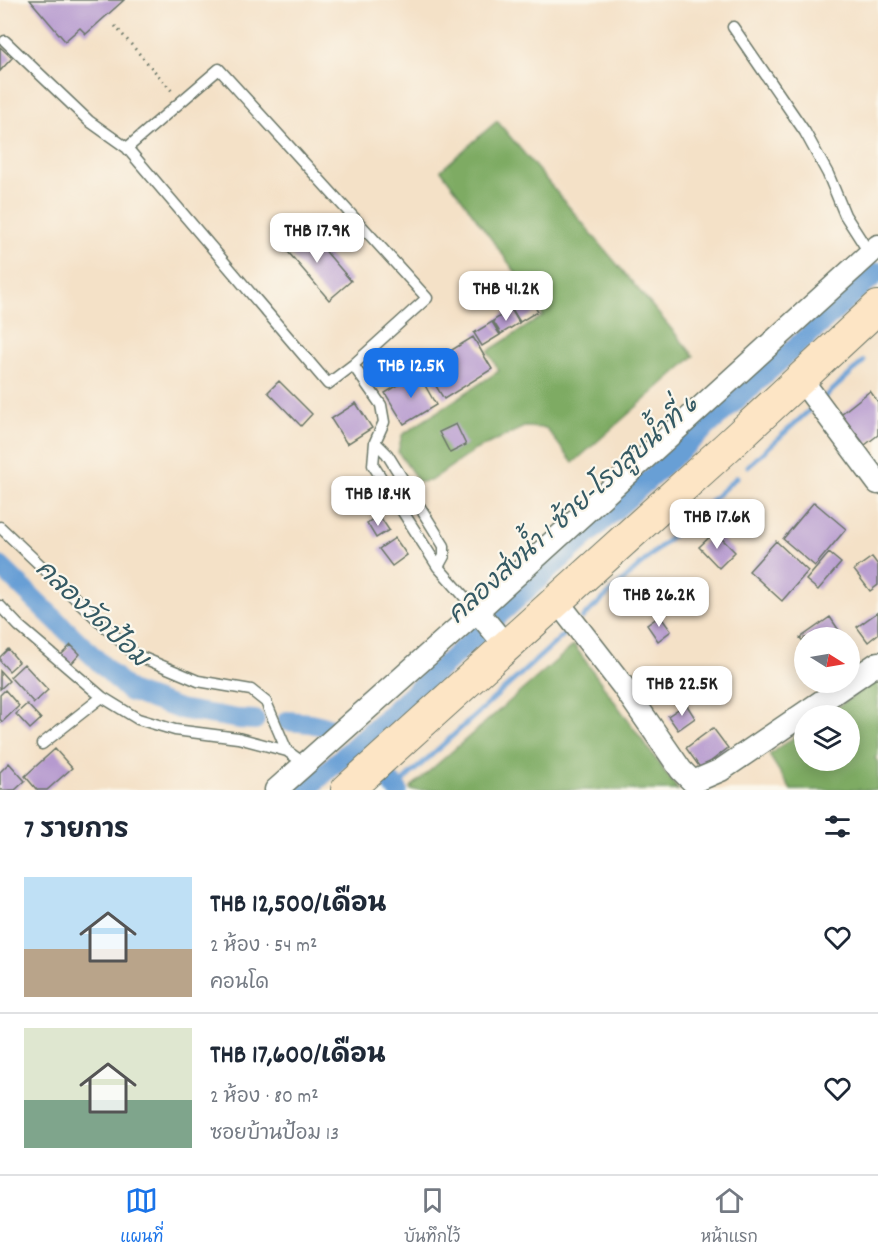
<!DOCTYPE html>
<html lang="th">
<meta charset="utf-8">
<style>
:root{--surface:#fff;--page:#f2f2f3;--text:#1f2937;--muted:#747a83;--line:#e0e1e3;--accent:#1a73e8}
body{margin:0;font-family:Dekko,"Playpen Sans Thai",sans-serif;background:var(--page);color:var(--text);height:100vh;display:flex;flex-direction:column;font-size:22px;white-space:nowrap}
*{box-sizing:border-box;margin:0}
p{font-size:20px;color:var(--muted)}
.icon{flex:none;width:33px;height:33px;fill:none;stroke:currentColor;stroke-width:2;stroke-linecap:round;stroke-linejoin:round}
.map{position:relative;height:790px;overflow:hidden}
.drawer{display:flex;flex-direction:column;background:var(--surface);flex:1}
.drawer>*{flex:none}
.needle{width:39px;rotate:101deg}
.buttons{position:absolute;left:794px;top:627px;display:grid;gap:12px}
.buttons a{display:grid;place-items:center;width:66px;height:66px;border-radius:50%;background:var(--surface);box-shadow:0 3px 15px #0003;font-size:30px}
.price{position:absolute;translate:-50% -51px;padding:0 14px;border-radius:12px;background:#fff;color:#222;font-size:20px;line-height:39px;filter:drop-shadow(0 2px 3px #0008)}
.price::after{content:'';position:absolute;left:50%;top:36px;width:18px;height:14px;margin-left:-9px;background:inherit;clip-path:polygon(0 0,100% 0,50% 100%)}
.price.on{background:var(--accent);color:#fff}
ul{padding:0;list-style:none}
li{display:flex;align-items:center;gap:18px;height:150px;padding:0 24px}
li+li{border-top:2px solid var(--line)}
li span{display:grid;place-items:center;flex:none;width:168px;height:120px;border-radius:0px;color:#555}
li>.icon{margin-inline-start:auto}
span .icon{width:72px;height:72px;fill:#fffc;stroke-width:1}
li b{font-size:26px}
h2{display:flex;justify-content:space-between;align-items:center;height:72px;padding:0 24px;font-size:26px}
.dock{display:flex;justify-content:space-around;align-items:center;height:84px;border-top:2px solid var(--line);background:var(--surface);font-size:16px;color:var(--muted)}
.dock a{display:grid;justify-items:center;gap:3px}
.dock .on{color:var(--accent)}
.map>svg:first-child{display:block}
.forest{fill:#7eab63;stroke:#4e744c;stroke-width:1.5}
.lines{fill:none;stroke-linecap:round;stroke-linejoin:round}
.stream{stroke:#679fd5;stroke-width:5}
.canal{stroke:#679fd5;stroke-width:20}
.building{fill:#b69acf}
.lane-casing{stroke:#6a7667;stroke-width:13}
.street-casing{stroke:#6a7667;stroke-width:25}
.secondary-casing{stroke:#6a7667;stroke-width:34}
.path{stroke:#6a7667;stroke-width:3;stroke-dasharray:1.5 4.5;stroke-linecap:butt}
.lane{stroke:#fff;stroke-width:10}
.street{stroke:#fff;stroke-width:22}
.secondary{stroke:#fde5c5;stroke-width:32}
.labels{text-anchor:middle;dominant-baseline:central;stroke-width:4.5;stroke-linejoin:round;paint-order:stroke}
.water-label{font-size:26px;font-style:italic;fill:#355a64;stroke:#fbf7ec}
</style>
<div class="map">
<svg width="878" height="790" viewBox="0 0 878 790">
<rect width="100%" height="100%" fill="#fbf7ec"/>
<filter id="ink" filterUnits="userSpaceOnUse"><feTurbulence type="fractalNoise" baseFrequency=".0167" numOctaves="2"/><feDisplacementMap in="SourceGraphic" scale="12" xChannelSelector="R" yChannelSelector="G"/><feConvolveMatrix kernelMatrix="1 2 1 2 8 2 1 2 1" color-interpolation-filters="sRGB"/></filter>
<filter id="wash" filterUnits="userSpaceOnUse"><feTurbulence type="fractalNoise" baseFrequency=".008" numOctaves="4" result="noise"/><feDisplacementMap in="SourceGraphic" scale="24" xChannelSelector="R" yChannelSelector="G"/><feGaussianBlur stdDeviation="1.35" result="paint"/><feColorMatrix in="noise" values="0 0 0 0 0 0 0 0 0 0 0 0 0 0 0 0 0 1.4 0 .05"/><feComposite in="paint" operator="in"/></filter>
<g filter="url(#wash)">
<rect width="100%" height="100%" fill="#f4e1c7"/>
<!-- forest -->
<path class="forest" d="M 497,121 L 694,356 L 573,463 L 546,428 L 524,427 L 475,450 L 430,481 L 419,482 L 398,452 L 402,435 L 499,371 L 488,351 L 543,316 L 527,288 L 441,170 Z
M 574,645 L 678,790 L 411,790 L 410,788 Z
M 878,679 L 878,755 L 875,758 L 878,762 L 878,790 L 791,790 L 769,755 L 804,730 L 804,760 L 849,760 L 849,716 L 826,715 Z"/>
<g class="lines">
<!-- stream -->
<path class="stream" d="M 824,398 L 864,361
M 748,466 L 813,407
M 582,618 L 737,477
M 393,790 L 567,632"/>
<!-- canal -->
<path class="canal" d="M 0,566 L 129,691 L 179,709 L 238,719 L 255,720
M 287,721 L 310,723 L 332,728
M 389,781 L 398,790
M 306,790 L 878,272"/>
</g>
<g id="blocks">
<!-- building -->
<path class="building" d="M 30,0 L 124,0 L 86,34 L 80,28 L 65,41 Z
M 0,47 L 12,58 L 0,71 Z
M 305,227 L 351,281 L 329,300 L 283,246 Z
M 530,298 L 538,311 L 520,322 L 512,309 Z
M 511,309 L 519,323 L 501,334 L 493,321 Z
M 492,322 L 500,335 L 482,346 L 474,333 Z
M 473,337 L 492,369 L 444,399 L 424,367 Z
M 418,373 L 436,405 L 404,424 L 385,393 Z
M 279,381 L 312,414 L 301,426 L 268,392 Z
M 870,391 L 878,402 L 878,435 L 865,445 L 841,414 Z
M 356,403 L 372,428 L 347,444 L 331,419 Z
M 456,424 L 466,445 L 450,453 L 439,432 Z
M 363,482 L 376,503 L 362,511 L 350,490 Z
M 814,502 L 846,529 L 815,566 L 783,539 Z
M 379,515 L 389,530 L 376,538 L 367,523 Z
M 715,532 L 735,552 L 719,568 L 699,547 Z
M 395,538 L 407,555 L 392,566 L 379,549 Z
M 776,541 L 808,571 L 782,601 L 749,571 Z
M 829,553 L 841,563 L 818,590 L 806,580 Z
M 872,557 L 878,565 L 878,585 L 870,591 L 854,570 Z
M 878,612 L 878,634 L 868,642 L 857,627 Z
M 660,616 L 671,631 L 658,641 L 647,625 Z
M 830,617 L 844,638 L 804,638 L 804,642 L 800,638 Z
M 71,645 L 80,654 L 71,664 L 61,655 Z
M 8,649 L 19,662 L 9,671 L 0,661 L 0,657 Z
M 24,664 L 48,690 L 34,703 L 10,677 Z
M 0,671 L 9,681 L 0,689 Z
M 5,690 L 19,706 L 2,722 L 0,719 L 0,695 Z
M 27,704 L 41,719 L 30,729 L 16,714 Z
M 686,704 L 695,718 L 678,730 L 668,716 Z
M 713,728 L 728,748 L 701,769 L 686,748 Z
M 55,749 L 72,768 L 47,790 L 37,790 L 25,776 Z
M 9,763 L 25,781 L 15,790 L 0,790 L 0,772 Z"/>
</g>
</g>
<g filter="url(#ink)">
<use href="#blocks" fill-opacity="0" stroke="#6a7667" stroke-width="1.5"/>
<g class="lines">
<defs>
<path id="lane" d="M 733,27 L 805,132 L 828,174 L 845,215 L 870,254
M 5,41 L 89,121 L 127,148
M 219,69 L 427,298 L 353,365 L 328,384 L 127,148 Z
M 353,365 L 381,405 L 384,422 L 375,442 L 373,465 L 438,567 L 477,611
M 375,442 L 387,454 L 444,546 L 444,556 L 438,567
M 0,527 L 134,654 L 198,681 L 251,690 L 266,702 L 287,751
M 0,606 L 19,626 L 102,697 L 138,719 L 175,730 L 238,738 L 287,751 L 305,764
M 42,744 L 102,697"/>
<path id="street" d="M 800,378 L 878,483
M 557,601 L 623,686 L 681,770 L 693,782 L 721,770 L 878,663
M 477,611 L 506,646
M 276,790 L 477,611 L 878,246"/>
<path id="secondary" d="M 347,790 L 726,448 L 878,307"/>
</defs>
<!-- lane casing -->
<use href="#lane" class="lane-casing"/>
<!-- street casing -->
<use href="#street" class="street-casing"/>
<!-- secondary casing -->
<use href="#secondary" class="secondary-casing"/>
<!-- path -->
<path class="path" d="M 115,26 L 172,91"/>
<!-- lane -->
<use href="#lane" class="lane"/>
<!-- street -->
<use href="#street" class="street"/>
<!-- secondary -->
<use href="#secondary" class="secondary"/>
</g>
</g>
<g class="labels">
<!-- water labels -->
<g class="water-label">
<text transform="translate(574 511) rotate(-42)">คลองส่งน้ำ 1 ซ้าย-โรงสูบน้ำที่ 6</text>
<text transform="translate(91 615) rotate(43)">คลองวัดป้อม</text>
</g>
</g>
</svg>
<div class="buttons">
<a><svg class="needle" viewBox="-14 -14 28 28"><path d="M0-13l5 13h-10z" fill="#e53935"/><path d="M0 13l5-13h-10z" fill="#747a83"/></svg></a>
<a><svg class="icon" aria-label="layers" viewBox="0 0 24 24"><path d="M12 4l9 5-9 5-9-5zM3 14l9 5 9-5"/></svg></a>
</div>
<b class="price" style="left:317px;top:264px">THB 17.9K</b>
<b class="price" style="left:506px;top:322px">THB 41.2K</b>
<b class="price on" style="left:411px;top:399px">THB 12.5K</b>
<b class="price" style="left:378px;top:527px">THB 18.4K</b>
<b class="price" style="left:717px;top:550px">THB 17.6K</b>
<b class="price" style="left:659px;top:628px">THB 26.2K</b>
<b class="price" style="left:682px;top:717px">THB 22.5K</b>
</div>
<section class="drawer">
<h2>7 รายการ<svg class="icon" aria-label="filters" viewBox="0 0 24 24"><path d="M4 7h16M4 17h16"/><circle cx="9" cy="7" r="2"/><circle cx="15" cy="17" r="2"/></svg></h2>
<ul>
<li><span style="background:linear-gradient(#bfe0f5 60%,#b9a48a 0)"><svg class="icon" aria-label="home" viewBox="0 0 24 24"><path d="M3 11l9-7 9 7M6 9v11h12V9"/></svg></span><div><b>THB 12,500/เดือน</b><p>2 ห้อง · 54 m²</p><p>คอนโด</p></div><svg class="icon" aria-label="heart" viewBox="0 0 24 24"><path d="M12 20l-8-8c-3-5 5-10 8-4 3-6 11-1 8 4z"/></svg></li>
<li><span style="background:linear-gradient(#dfe7d0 60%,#7fa58c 0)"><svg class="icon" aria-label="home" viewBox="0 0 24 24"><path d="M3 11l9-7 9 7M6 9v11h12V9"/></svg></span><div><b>THB 17,600/เดือน</b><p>2 ห้อง · 80 m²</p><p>ซอยบ้านป้อม 13</p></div><svg class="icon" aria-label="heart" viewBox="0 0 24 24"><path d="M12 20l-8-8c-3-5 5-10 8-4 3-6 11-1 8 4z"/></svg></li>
</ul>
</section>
<nav class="dock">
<a class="on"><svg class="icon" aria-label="map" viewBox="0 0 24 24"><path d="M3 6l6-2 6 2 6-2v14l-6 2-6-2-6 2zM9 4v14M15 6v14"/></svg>แผนที่</a>
<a><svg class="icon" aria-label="saved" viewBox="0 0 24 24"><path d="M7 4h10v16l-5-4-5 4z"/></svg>บันทึกไว้</a>
<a><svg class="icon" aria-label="home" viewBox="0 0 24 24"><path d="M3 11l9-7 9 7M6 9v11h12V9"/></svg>หน้าแรก</a>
</nav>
